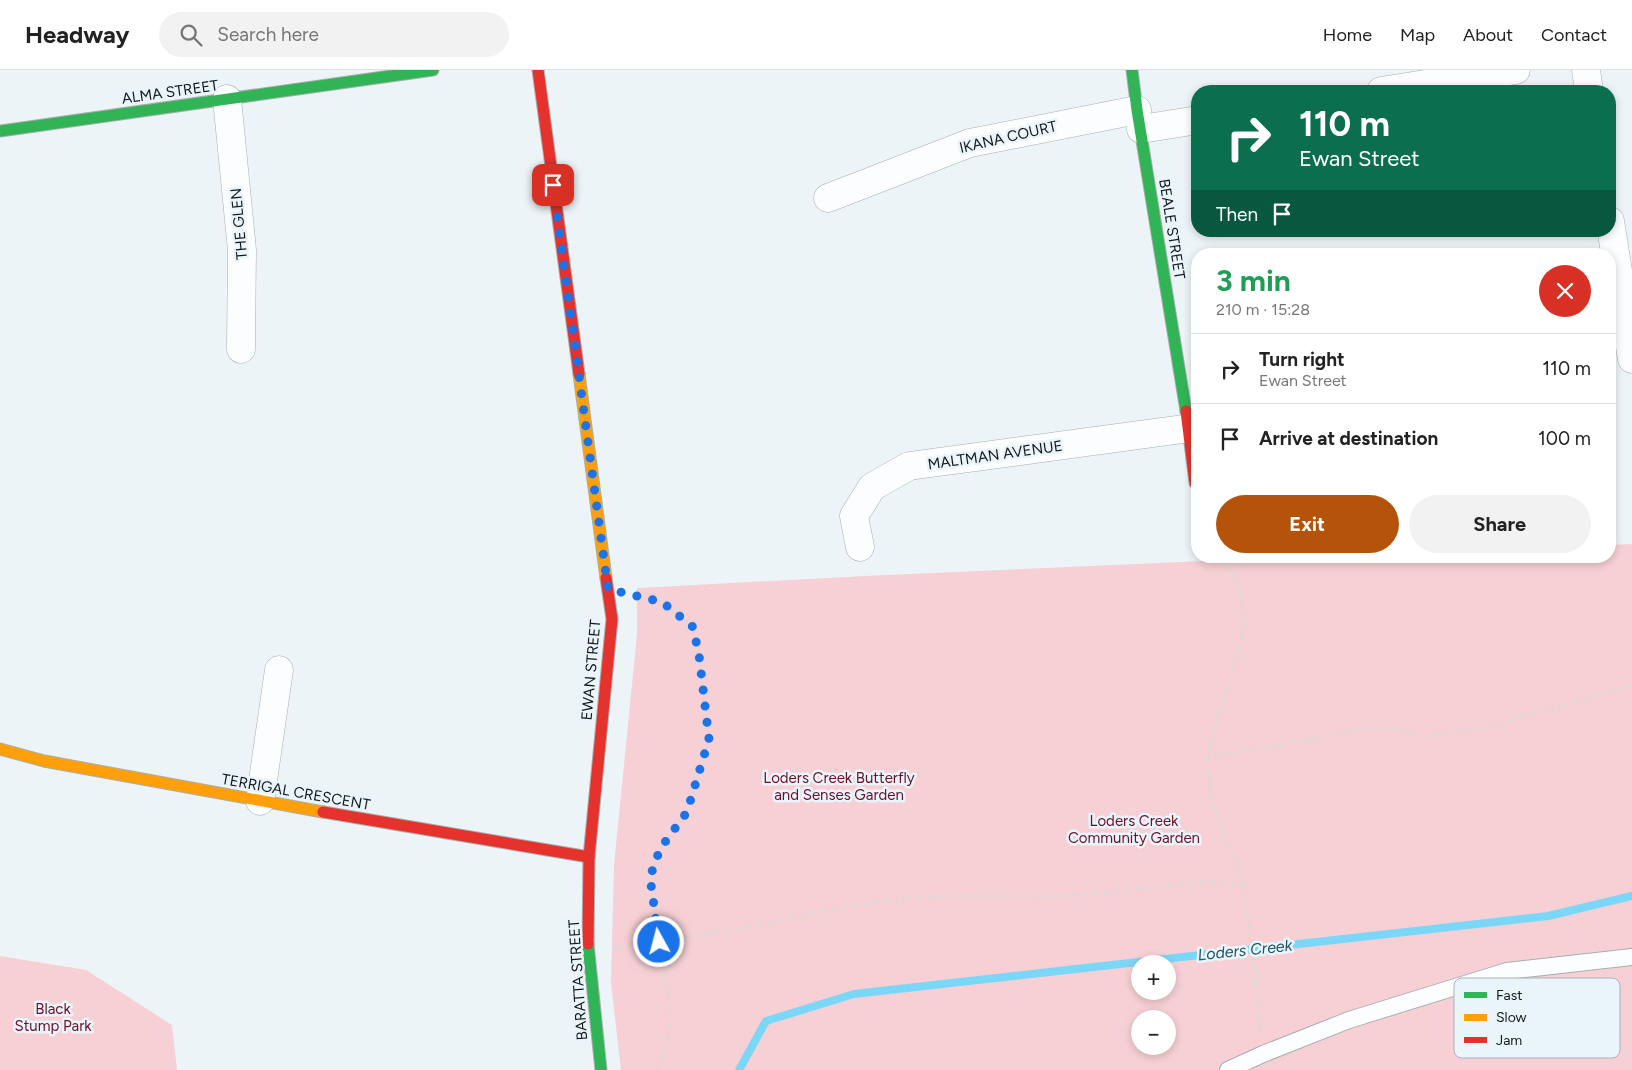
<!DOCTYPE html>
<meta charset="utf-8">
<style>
:root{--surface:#fff;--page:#f2f2f2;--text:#222;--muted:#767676;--line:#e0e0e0;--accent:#b45309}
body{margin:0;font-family:Figtree,sans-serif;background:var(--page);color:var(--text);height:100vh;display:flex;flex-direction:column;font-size:19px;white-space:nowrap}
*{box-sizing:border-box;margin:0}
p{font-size:16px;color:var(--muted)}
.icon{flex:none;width:28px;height:28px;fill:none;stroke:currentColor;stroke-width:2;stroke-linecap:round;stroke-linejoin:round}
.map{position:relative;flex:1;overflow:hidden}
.details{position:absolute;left:1191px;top:178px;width:425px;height:315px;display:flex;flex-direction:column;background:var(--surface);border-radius:20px;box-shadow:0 2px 8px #0003}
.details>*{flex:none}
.hud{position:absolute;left:1191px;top:15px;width:425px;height:152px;border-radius:20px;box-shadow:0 2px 8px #0003;background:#0b6e4f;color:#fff;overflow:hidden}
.fabs{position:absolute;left:1131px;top:885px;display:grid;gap:10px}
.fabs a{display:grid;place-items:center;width:45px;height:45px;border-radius:50%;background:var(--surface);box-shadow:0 2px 8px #0003;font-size:25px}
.pin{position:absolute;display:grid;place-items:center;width:42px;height:42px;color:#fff;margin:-21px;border-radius:10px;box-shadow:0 2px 8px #0006}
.me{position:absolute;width:55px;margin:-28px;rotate:353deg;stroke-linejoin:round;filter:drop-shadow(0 0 4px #0008)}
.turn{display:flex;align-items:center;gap:18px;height:105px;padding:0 25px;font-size:22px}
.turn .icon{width:65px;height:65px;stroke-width:2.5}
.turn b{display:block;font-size:35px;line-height:42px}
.then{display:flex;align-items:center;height:48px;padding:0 25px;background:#0003;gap:10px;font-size:19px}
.round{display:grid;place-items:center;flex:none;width:52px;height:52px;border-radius:26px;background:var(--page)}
.head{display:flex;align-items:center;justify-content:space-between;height:85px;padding:0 25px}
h1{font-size:30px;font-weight:700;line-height:38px;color:#1e9e55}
.primary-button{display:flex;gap:10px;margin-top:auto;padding:10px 25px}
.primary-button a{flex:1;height:58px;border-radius:30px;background:var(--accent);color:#fff;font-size:20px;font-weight:700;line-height:58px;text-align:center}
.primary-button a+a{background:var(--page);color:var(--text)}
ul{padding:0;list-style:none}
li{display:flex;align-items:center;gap:15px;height:70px;padding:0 25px;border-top:1px solid var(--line)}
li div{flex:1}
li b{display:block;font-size:19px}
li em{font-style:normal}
header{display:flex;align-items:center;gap:30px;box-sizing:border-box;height:70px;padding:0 25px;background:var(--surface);border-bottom:1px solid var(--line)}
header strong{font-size:24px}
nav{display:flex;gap:28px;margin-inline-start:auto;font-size:18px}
.search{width:350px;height:45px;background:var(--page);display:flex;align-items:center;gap:12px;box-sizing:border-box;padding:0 18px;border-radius:28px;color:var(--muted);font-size:19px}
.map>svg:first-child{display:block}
.green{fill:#f6d0d4;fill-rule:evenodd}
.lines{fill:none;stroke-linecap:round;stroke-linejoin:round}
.stream{stroke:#7ad7f8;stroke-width:8}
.lane-casing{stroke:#a8aeb0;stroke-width:18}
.street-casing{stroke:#a8aeb0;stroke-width:29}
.fast-casing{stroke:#a8aeb0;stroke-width:13}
.slow-casing{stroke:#a8aeb0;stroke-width:13}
.jam-casing{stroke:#a8aeb0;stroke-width:13}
.path{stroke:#d9dadc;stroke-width:3;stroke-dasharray:2.5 4;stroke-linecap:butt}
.lane{stroke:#fcfdfe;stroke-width:16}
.street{stroke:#fcfdfe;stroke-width:28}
.fast{stroke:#30b455;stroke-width:11}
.slow{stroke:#ff9f0a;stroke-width:11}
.jam{stroke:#e5322d;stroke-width:11}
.route{stroke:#1a73e8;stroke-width:9;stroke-dasharray:0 16.2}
.labels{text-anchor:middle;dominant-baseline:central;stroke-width:5;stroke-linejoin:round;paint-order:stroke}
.street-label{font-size:15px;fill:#131719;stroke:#e9f5fb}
.park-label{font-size:15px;fill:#6d0e24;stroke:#e9f5fb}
.water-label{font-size:16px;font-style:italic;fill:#205467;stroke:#e9f5fb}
.key{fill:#e9f5fb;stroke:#a9b2b7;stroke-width:1}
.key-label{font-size:14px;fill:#131719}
</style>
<header>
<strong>Headway</strong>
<div class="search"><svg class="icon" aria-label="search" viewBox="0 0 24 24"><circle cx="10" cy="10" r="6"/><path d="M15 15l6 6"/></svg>Search here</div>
<nav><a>Home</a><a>Map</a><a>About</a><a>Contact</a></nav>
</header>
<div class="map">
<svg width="1632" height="1000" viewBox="0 0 1632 1000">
<rect width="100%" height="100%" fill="#edf4f7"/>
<g class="green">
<path d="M1632 474V826L1617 830 1632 827V1000H621L611 913 614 795 637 564V518L865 506 1318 486H1610V475ZM1140 894H1168V921H1140ZM1140 949H1168V976H1140Z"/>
<path d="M0 886 86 900 172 955 177 1000H0Z"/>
</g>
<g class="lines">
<path class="stream" d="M739 1000 766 951 854 924 1548 846 1632 826"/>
<g class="lane-casing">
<path id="lane" d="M1228 1000 1263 984 1349 950 1507 901 1632 887"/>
</g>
<g class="street-casing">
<g id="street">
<path d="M1586 0 1589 21"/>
<path d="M1381 21 1516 0"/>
<path d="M227 29 242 180 241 279"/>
<path d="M1141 59 1198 50"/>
<path d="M828 128 970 73 1137 40"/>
<path d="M1610 151 1632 289"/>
<path d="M860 477 854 446 872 417 909 396 1198 357"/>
<path d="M260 731 279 600"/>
</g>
</g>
<g class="fast-casing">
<g id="fast">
<path d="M1132 0 1137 40 1186 341"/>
<path d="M0 61 433 0"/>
<path d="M588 874 601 1000"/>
</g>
</g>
<g class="slow-casing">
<g id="slow">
<path d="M579 304 606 508"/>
<path d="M0 679 44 691 323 742"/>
</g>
</g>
<g class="jam-casing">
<g id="jam">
<path d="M538 0 579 304"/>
<path d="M1186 341 1195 413"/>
<path d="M323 742 589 787"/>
<path d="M588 874 589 787 612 549 606 508"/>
</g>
</g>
<g class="path">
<path d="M1216 486 1236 507 1244 552 1239 582 1219 644 1208 687 1210 723 1222 761 1236 790 1245 821 1261 963"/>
<path d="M635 526 662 532 693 557 699 585 709 669 687 742 660 779 650 807 671 948 666 980 657 1000"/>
<path d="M1208 687 1277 676 1360 659 1389 658 1428 667 1461 660 1485 658 1632 615"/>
<path d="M614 878 724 862 825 840 909 828 967 826 1045 827 1134 820 1204 811 1243 814"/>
</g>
<use href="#lane" class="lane"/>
<use href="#street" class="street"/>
<use href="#fast" class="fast"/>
<use href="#slow" class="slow"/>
<use href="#jam" class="jam"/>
</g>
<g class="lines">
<path class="route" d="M553 115 608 519 662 532 693 557 699 585 709 669 687 742 660 779 650 807 659 872"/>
</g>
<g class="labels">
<g class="street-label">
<text transform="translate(170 22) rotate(-8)">ALMA STREET</text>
<text transform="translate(1008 67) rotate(-13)">IKANA COURT</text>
<text transform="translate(239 154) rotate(-95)">THE GLEN</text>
<text transform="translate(1172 159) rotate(81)">BEALE STREET</text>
<text transform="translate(995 385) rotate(-8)">MALTMAN AVENUE</text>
<text transform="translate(591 600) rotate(-85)">EWAN STREET</text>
<text transform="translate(296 722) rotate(10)">TERRIGAL CRESCENT</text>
<text transform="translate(578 910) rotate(-94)">BARATTA STREET</text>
</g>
<g class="park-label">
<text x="839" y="708">Loders Creek Butterfly<tspan x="839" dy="17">and Senses Garden</tspan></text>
<text x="1134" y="751">Loders Creek<tspan x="1134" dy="17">Community Garden</tspan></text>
<text x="53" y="939">Black<tspan x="53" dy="17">Stump Park</tspan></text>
</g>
<g class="water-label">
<text transform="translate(1245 880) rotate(-6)">Loders Creek</text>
</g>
</g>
<rect x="1454" y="908" width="166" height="80" rx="8" class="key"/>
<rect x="1464" y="922" width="23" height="6" fill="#30b455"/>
<rect x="1464" y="944" width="23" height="7" fill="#ff9f0a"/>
<rect x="1464" y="967" width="23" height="6" fill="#e5322d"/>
<g class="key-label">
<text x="1496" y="930">Fast</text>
<text x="1496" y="952">Slow</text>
<text x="1496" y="975">Jam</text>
</g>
</svg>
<div class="fabs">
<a>+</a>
<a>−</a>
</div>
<div class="pin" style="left:553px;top:115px;background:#d93025"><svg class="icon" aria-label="arrive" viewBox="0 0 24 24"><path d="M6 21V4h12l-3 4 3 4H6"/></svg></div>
<svg class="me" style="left:659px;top:872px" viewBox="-20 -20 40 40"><circle r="17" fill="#1a73e8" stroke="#fff" stroke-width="3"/><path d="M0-11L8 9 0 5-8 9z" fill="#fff"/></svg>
<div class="hud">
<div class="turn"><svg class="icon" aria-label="right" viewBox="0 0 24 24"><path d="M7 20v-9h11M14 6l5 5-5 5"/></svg><div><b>110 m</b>Ewan Street</div></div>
<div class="then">Then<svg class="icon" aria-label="arrive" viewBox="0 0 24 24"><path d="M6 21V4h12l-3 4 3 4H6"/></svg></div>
</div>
<section class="details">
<div class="head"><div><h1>3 min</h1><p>210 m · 15:28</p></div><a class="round" style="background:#d93025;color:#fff"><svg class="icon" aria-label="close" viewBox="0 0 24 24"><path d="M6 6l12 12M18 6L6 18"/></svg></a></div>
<ul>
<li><svg class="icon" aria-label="right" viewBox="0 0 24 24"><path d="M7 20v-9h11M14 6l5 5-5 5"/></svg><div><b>Turn right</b><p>Ewan Street</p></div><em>110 m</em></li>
<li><svg class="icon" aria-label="arrive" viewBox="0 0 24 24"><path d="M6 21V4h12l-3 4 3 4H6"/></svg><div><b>Arrive at destination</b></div><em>100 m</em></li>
</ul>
<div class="primary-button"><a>Exit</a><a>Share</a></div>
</section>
</div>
